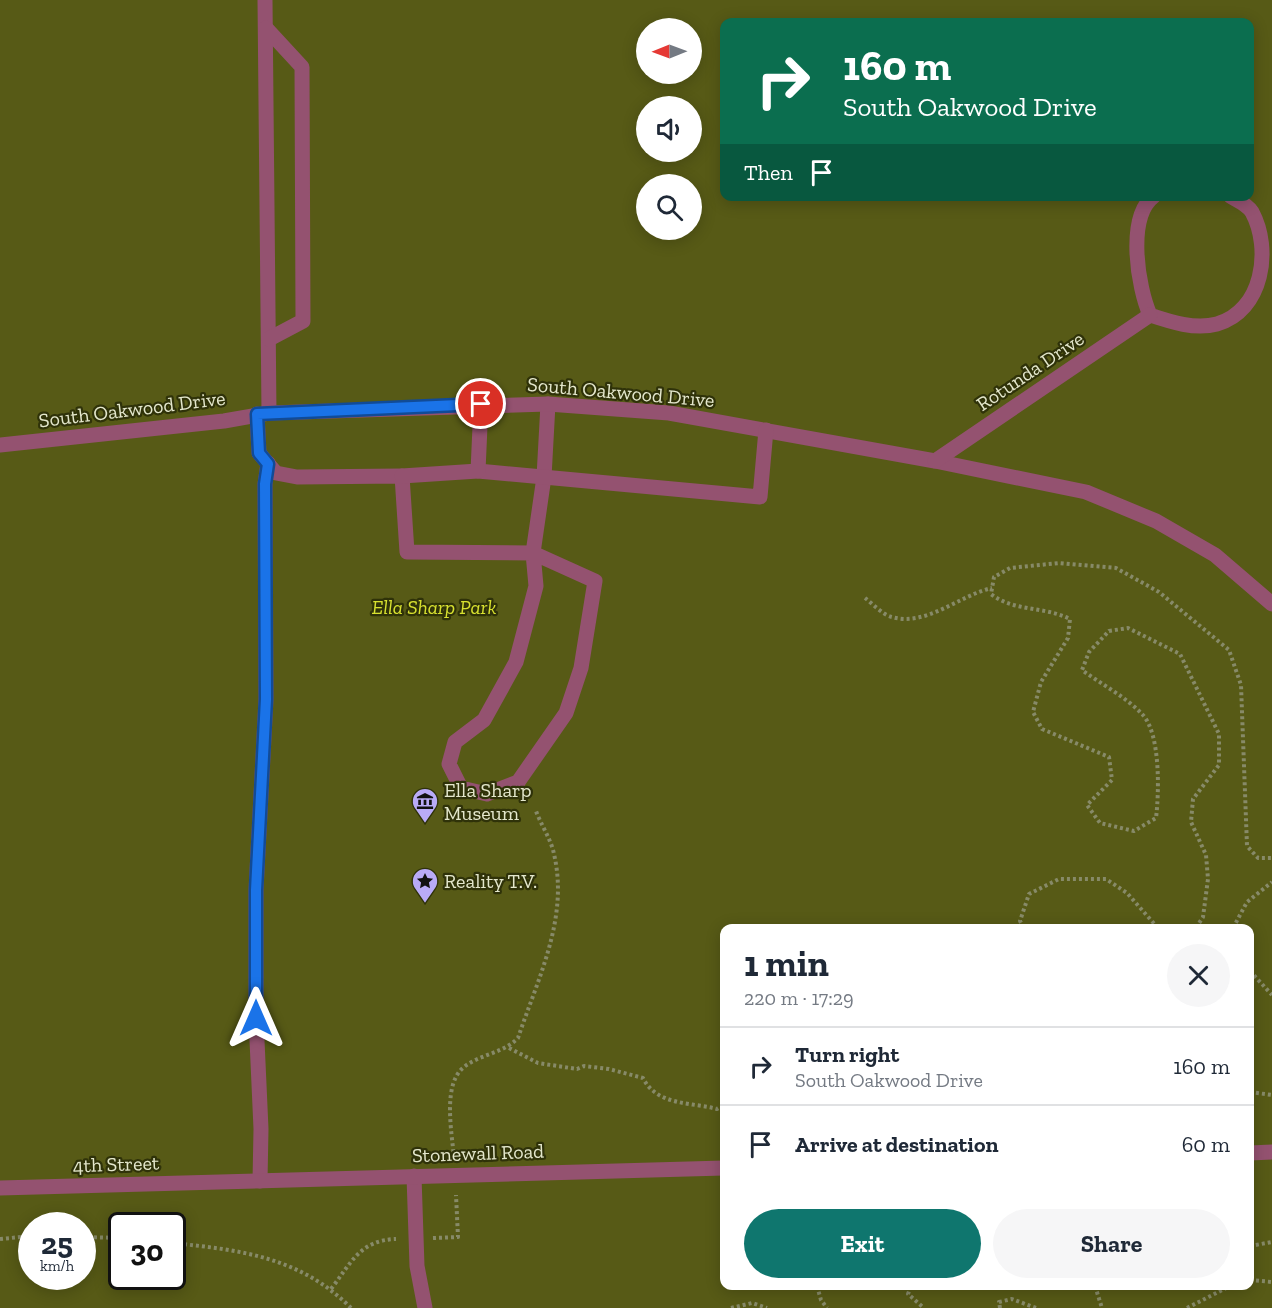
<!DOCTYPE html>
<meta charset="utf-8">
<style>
:root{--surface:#fff;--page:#f6f6f7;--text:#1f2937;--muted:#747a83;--line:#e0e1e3;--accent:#0f766e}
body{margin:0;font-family:"Zilla Slab",serif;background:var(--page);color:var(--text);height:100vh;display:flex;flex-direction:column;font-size:22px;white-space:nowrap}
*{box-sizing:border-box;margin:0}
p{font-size:20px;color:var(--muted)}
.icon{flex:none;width:33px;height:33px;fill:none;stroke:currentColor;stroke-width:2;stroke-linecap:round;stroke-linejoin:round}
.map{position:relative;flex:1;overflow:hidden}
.sheet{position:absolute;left:720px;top:924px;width:534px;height:366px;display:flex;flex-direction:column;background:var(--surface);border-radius:12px;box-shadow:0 3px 15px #0003}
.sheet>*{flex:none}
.hud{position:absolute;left:720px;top:18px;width:534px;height:183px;border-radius:12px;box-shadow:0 3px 15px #0003;background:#0b6e4f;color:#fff;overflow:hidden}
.needle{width:39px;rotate:269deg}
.fabs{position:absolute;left:636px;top:18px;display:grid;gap:12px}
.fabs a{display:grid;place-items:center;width:66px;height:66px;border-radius:50%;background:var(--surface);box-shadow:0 3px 15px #0003;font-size:30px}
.speed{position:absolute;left:18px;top:1212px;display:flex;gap:12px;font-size:30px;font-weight:700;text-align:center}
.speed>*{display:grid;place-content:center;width:78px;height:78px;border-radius:50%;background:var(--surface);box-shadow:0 3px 15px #0003;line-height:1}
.speed small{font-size:15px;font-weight:400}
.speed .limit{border:3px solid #111;border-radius:9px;background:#fff;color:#111}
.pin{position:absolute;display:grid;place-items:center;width:51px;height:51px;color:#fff;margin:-26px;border:3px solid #fff;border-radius:50%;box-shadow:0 2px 6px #0007}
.me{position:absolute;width:66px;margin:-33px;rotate:0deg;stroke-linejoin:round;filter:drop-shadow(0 0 4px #0008)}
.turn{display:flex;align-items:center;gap:21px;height:126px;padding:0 24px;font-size:27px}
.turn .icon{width:78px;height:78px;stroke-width:2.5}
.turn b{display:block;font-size:42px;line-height:51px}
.then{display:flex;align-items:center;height:57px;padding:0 24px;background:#0003;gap:12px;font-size:22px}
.round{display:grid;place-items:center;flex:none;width:63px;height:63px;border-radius:32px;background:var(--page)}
.head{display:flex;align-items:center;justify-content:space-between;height:102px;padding:0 24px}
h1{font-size:36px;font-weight:800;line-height:45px}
.action{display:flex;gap:12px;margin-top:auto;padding:12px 24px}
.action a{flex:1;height:69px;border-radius:36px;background:var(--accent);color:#fff;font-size:24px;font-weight:800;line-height:69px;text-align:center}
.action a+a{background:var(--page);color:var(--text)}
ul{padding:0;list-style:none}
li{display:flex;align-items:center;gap:18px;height:78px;padding:0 24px;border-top:2px solid var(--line)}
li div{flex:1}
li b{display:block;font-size:22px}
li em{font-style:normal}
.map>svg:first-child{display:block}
.green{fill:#575a16;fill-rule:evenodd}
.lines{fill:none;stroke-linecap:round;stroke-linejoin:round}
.path{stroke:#878a68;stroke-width:4;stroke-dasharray:3 3;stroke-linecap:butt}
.minor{stroke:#945270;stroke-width:15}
.route-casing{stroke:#114b97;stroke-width:15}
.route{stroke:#1a73e8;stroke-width:10}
.labels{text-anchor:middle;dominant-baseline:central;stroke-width:4.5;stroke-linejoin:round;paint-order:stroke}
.street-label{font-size:20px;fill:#e4e7cc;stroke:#2f3209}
.park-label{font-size:20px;font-style:italic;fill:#d8e130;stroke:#2f3209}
.poi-label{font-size:20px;fill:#e4e7cc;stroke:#2f3209;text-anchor:start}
</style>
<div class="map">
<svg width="1272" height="1308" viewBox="0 0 1272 1308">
<rect width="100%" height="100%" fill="#2f3209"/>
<path class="green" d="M0 0H1272V1308H0ZM724 22H1250V196H724ZM646 28H692V74H646ZM646 106H692V152H646ZM646 184H692V230H646ZM724 928H1250V1286H724ZM32 1226H82V1276H32ZM122 1226H172V1276H122Z"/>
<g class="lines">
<g class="path">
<path d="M865 598C873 604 883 615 892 617 926 627 960 595 992 588"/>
<path d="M1024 928 1020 921 1029 894 1059 879H1106L1127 893 1158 928"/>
<path d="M1196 928 1203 917 1208 879 1206 855 1191 822 1193 799 1219 765V734L1180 654 1128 628 1109 631 1089 652 1082 670C1101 684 1126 697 1142 714 1161 733 1159 794 1156 818L1134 831 1100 823 1087 805 1112 780 1109 757 1042 729 1033 712 1041 682 1068 638 1070 619C1044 606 1014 612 991 594L994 577 1010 568 1059 563 1116 568 1159 592 1229 650 1241 685 1247 846 1258 858H1272"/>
<path d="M1233 928 1247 902 1272 882"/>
<path d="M1250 971 1272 995"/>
<path d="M509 1048 538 1063 577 1069 584 1066 609 1069 643 1078C657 1106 691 1102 717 1109L724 1105"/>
<path d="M1250 1092 1272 1095"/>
<path d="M454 1158C452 1133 442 1084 464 1067 480 1054 502 1054 518 1038 538 978 569 918 554 854 551 839 541 825 536 811"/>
<path d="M82 1237 122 1238"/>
<path d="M433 1238 458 1237 456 1195"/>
<path d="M0 1239 32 1236"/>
<path d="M172 1243C241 1250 300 1257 351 1308"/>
<path d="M1250 1246 1272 1242"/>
<path d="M1250 1280 1272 1282"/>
<path d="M817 1286 821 1300 827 1308"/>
<path d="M911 1286 908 1294 924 1308"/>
<path d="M1095 1286 1102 1308"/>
<path d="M331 1289C351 1263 360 1240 396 1239"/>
<path d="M731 1308 752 1303 767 1308"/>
<path d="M1000 1308 999 1302 1012 1299 1036 1308"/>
<path d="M1187 1308 1230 1286"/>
</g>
<g class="minor">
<path d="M265 0 269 413"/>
<path d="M266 28 302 67 303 321 269 339"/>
<path d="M1154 196C1126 217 1138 288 1150 315 1171 322 1195 330 1217 324 1263 311 1272 249 1252 212 1247 204 1238 201 1230 196"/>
<path d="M257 414 259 453 276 473 297 477 402 476 407 552 533 553 595 581 581 668 566 713 518 782 487 794 461 788 449 764 455 742 484 720 516 662 536 586 533 553 544 477 548 404"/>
<path d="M0 445 224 421 269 413 548 404 669 413 935 461 1086 492 1156 521 1215 555 1272 604"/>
<path d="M935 461 1150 315"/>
<path d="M478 471 760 497 766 430"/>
<path d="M402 476 478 471 481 404"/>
<path d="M1250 1153 1272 1152"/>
<path d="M414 1176 417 1266 425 1308"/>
<path d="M260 1181 261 1129 256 1018V890L266 699 265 484 268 463"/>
<path d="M0 1188 724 1168"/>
</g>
</g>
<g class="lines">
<g class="route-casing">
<path id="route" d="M256 1018V890L266 699 265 484 268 464 259 453 257 414 481 404"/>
</g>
<use href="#route" class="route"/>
</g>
<defs>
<g id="museum-pin" transform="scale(1.35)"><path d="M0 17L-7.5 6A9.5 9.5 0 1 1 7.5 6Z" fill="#b9abf7" stroke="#2f3209"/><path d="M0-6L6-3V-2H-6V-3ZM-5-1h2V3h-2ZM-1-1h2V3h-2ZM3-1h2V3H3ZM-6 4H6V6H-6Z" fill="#111"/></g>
<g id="sight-pin" transform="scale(1.35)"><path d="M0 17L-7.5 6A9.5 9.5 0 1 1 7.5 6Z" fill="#b9abf7" stroke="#2f3209"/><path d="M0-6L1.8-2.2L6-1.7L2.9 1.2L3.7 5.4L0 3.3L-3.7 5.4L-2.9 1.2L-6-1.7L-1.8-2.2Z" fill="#111"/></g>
</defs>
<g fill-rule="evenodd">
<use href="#museum-pin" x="425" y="801"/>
<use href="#sight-pin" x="425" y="881"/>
</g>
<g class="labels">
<g class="street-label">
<text transform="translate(1030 371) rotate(-34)">Rotunda Drive</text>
<text transform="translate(621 392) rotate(5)">South Oakwood Drive</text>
<text transform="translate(132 409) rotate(-7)">South Oakwood Drive</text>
<text transform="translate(478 1153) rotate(-2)">Stonewall Road</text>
<text transform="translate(116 1164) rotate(-2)">4th Street</text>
</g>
<g class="park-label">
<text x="434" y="607">Ella Sharp Park</text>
</g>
<g class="poi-label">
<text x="444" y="790">Ella Sharp<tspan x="444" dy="23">Museum</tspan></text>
<text x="444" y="881">Reality T.V.</text>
</g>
</g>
</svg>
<div class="fabs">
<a><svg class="needle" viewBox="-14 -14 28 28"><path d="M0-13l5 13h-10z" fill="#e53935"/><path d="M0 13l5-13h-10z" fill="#747a83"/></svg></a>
<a><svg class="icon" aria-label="sound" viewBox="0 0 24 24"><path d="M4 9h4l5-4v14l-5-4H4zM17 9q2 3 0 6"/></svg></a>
<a><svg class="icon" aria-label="search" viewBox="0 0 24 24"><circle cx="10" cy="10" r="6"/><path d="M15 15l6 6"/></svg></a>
</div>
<div class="speed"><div>25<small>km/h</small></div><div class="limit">30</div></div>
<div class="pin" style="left:481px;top:404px;background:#d93025"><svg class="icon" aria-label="arrive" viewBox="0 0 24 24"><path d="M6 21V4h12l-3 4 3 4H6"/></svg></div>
<svg class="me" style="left:256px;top:1018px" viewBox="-20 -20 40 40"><path d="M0-17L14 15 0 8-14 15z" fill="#1a73e8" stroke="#fff" stroke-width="4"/></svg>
<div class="hud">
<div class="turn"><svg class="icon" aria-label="right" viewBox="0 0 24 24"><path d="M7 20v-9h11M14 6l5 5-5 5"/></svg><div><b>160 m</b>South Oakwood Drive</div></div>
<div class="then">Then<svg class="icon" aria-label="arrive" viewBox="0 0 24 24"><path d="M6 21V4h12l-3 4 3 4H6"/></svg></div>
</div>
<section class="sheet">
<div class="head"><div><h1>1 min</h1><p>220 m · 17:29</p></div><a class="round"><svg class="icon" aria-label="close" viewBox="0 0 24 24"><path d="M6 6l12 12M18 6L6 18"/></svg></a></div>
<ul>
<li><svg class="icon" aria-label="right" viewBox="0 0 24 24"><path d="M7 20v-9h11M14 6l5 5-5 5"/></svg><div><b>Turn right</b><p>South Oakwood Drive</p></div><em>160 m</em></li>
<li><svg class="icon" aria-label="arrive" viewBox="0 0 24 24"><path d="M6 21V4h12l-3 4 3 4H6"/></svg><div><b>Arrive at destination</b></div><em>60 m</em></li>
</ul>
<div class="action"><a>Exit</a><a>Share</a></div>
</section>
</div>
